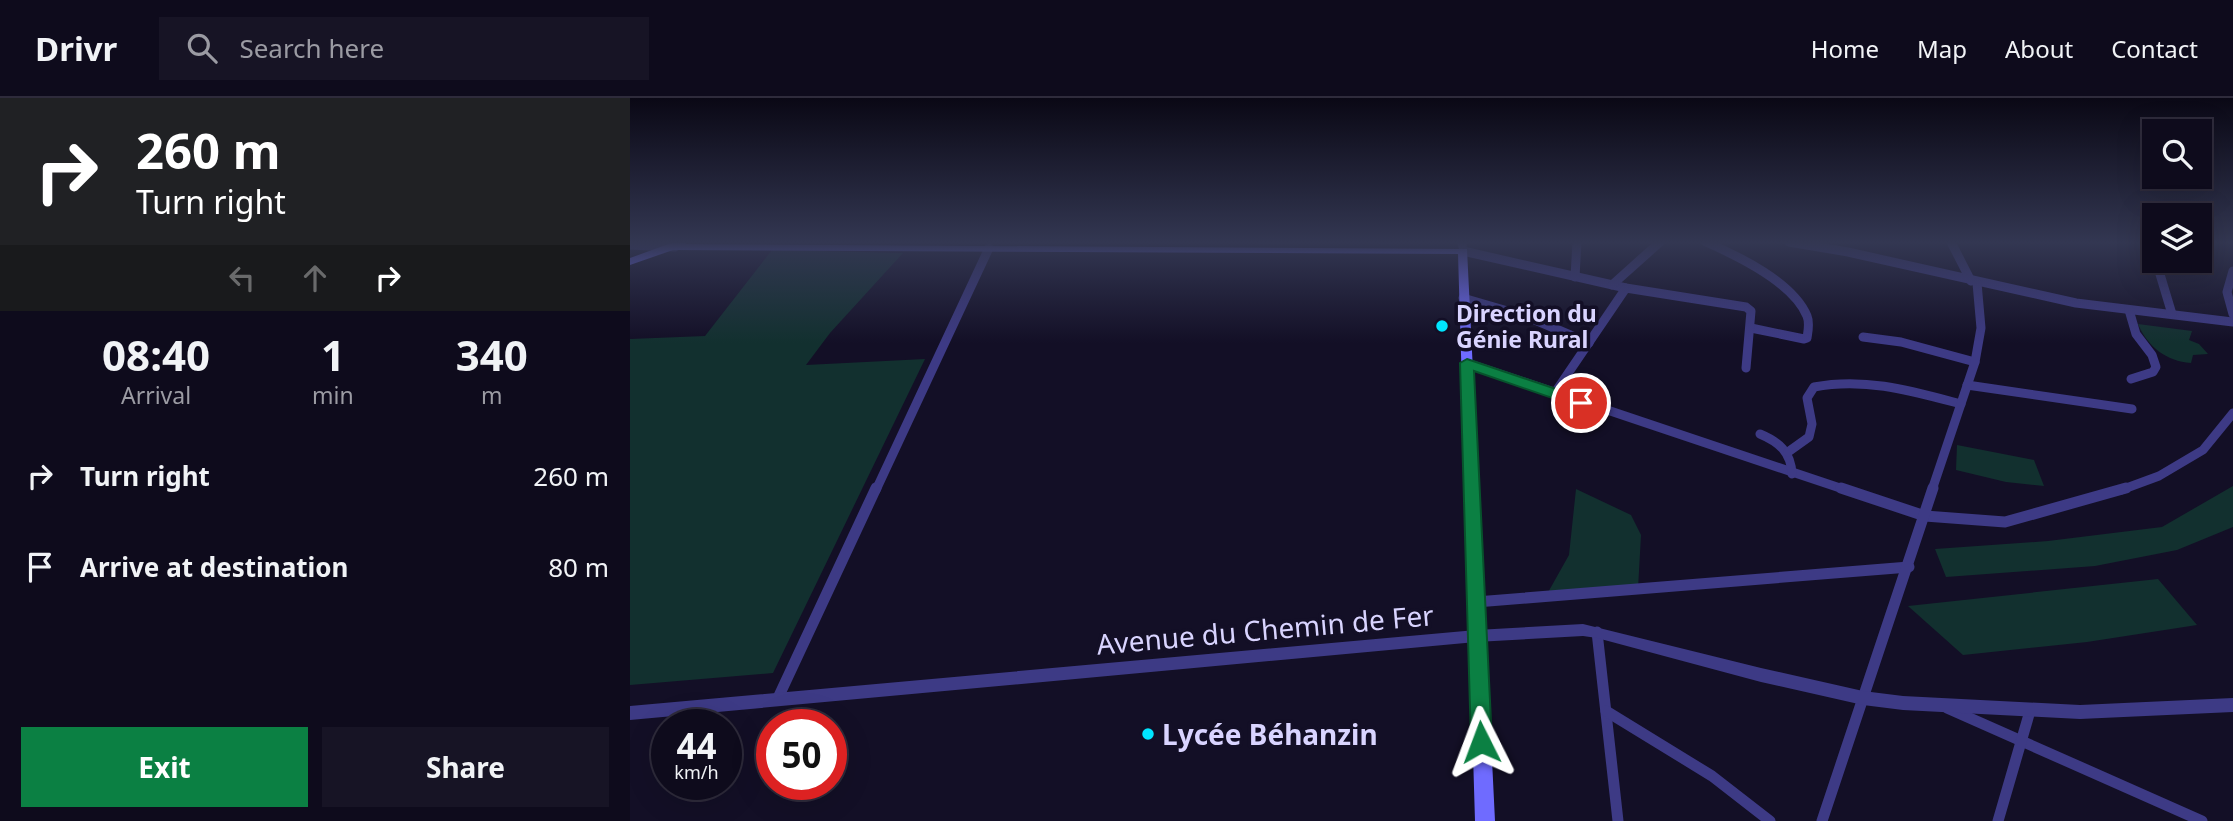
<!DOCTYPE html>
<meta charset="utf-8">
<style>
:root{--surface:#0e0b1c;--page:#171425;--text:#f1f3f6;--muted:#9b9ba3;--line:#2e2b3b;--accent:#0b8043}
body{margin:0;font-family:"Noto Sans",sans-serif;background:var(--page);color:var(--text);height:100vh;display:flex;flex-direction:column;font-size:26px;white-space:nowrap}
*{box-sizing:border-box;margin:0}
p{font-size:23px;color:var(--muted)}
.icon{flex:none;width:38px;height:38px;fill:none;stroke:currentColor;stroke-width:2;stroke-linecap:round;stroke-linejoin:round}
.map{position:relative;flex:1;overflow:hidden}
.sheet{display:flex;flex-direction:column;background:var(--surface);width:630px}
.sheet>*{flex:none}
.banner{background:#202124;color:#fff;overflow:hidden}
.controls{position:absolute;left:1512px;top:21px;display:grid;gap:14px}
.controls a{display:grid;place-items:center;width:70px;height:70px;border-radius:0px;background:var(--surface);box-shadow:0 7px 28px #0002,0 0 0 2px var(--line);font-size:35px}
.speed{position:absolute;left:21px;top:611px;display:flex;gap:14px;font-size:35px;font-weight:700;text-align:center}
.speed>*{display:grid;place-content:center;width:91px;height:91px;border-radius:50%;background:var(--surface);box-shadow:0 7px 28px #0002,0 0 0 2px var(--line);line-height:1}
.speed small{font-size:18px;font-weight:400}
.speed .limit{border:10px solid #d22;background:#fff;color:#111}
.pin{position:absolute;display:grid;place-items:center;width:60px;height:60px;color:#fff;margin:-30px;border:4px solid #fff;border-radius:50%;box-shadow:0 2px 7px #0007}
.me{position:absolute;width:77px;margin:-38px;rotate:357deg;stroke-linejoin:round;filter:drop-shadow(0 0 5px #0008)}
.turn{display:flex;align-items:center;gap:24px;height:147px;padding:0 21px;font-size:32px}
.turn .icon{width:91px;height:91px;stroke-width:2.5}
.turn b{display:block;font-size:49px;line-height:60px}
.lanes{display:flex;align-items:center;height:66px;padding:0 21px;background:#0003;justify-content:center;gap:35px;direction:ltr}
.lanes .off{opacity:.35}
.eta{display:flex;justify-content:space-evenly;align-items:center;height:119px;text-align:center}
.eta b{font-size:42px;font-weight:700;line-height:49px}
.action{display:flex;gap:14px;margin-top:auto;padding:14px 21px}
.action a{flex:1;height:80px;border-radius:0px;background:var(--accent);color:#fff;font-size:28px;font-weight:700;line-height:80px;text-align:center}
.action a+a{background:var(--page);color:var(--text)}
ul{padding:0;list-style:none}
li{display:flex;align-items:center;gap:21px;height:91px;padding:0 21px}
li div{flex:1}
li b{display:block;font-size:26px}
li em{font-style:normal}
header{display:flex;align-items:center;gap:42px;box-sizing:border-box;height:98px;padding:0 35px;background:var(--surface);border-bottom:2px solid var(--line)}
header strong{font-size:33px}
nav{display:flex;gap:38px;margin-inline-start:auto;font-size:24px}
.search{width:490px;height:63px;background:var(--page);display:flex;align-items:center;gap:18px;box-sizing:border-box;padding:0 24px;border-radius:0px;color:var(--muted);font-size:26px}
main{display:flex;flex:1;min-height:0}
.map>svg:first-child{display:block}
.green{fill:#12302f}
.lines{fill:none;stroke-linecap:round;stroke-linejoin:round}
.minor-far1{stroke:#3d3a85;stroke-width:9}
.minor{stroke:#3d3a85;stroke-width:11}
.tertiary{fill:#3d3a85;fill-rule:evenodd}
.secondary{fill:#6f6bff;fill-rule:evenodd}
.wall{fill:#312854}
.route{fill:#0b8043;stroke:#07532c;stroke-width:2}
.poi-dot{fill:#00e5ff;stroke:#130f26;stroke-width:2.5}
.labels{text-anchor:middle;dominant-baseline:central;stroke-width:7;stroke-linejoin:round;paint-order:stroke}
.poi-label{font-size:23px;font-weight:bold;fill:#d9d4ff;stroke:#130f26;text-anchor:start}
.near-street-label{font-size:28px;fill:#d9d4ff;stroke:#130f26}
.near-poi-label{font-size:28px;font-weight:bold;fill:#d9d4ff;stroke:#130f26;text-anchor:start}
</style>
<header>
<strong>Drivr</strong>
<div class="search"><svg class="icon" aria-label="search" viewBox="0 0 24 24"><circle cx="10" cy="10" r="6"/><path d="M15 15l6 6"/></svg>Search here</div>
<nav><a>Home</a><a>Map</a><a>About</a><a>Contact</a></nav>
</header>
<main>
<section class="sheet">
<div class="banner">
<div class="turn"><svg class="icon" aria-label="right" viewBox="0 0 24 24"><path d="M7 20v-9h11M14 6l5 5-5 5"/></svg><div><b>260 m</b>Turn right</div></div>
<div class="lanes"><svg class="icon off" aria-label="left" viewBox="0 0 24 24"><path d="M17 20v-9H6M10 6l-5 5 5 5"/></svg><svg class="icon off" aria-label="ahead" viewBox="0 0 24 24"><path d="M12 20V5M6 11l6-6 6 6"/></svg><svg class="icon" aria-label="right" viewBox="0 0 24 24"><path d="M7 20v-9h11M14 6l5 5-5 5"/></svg></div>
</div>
<div class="eta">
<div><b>08:40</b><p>Arrival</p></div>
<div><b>1</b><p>min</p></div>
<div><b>340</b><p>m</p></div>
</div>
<ul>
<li><svg class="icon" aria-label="right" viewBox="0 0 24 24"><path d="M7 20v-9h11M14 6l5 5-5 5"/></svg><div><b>Turn right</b></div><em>260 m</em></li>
<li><svg class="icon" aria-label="arrive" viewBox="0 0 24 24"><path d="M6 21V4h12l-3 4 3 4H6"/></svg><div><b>Arrive at destination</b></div><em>80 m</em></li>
</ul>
<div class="action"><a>Exit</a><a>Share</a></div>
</section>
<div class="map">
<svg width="1603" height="723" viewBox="0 0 1603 723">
<rect width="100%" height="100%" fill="#130f26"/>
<g class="green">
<path d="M142 152 273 155 200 235 176 267 295 261 143 575 0 587V241L75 238Z"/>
<path d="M1508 226 1562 233 1559 242 1569 246 1578 256 1563 257 1561 265C1536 263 1518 249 1508 226Z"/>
<path d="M1327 347 1404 362 1414 388 1376 384 1326 372Z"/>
<path d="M1603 388V429L1547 452 1465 468 1316 479 1305 451 1418 443 1532 429Z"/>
<path d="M946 391 1001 417 1011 437 1008 491 916 498 939 457Z"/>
<path d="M1528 481 1567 527 1457 544 1333 557 1278 508Z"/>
</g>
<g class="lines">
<g class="minor-far1">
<path d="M1076 144C1108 158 1163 184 1177 218 1180 225 1178 233 1177 240L1174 241 1121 230"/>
<path d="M1159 144 1218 154 1446 205 1603 224"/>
<path d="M1321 144 1341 183"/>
<path d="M1515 144 1524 159"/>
<path d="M0 147 45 149"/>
<path d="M833 153 996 190 1116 209 1121 213 1116 270"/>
<path d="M1526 163 1542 216"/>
<path d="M1603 173 1597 194 1603 216"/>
<path d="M945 179 947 144"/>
<path d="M982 187 1030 144"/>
<path d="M833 200 898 219 959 245"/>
<path d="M1499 212 1506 236 1522 257 1526 269 1523 274 1501 281"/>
<path d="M1233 239 1271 244 1345 264"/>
<path d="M837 265 1216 392"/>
<path d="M1337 287 1502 311"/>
<path d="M924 296 996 190"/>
<path d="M1130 336C1149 344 1161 354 1162 376"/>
<path d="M1158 354 1179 339 1182 326 1177 300 1184 289C1235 279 1282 293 1331 306"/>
<path d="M246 392 359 150"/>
<path d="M1302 392 1345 264 1351 230 1347 185"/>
<path d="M1491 392 1529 378 1573 352 1603 315"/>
</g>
<g class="minor">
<path d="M1211 390 1295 418 1375 424 1496 390"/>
<path d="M846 504 1279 469"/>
<path d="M967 534 988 723"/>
<path d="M147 602 246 390"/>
<path d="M1317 610 1572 723"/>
<path d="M976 613 1082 678 1140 723"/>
<path d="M1192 723 1303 390"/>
<path d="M1368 723 1400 613"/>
</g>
<g class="tertiary">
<path d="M827 144H837L836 155H830Z"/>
<path d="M953 526 1131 570 1233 593 1273 598 1450 607 1603 600V614L1450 621 1273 612 1233 607 1131 584 967 540 953 538 846 544 0 622V608L846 532Z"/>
</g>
<path class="secondary" d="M44 144H56V146L837 151 865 723H845L828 156 43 152 0 167V160Z"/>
</g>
<g class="wall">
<path d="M629 144H661L660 146H629Z"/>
<path d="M731 144H763V146Z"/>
</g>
<linearGradient id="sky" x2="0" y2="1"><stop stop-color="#0a0815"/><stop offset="0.59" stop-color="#333752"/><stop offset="1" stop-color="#333752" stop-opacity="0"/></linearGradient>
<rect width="1603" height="245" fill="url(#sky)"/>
<path class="route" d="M837 261 956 301 958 305 951 310 844 273 862 644 859 651 851 654 844 651 841 644 830 265Z"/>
<g class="poi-dot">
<circle cx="812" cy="228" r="7"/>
<circle cx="518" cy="636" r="7"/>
</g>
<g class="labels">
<g class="poi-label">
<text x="826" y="215">Direction du<tspan x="826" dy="26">Génie Rural</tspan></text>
</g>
<g class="near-street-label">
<text transform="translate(635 531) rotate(-5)">Avenue du Chemin de Fer</text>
</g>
<g class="near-poi-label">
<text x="532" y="636">Lycée Béhanzin</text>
</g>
</g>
</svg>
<div class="controls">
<a><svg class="icon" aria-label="search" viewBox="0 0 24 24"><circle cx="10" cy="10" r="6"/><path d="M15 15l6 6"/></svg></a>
<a><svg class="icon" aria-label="layers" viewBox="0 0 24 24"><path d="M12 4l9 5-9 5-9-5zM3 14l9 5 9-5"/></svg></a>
</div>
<div class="speed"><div>44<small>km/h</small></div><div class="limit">50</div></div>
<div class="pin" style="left:951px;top:305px;background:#d93025"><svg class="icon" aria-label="arrive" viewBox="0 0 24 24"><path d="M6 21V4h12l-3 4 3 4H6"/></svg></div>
<svg class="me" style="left:851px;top:644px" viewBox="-20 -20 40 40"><path d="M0-17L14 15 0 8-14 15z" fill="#0b8043" stroke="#fff" stroke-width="4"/></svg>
</div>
</main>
